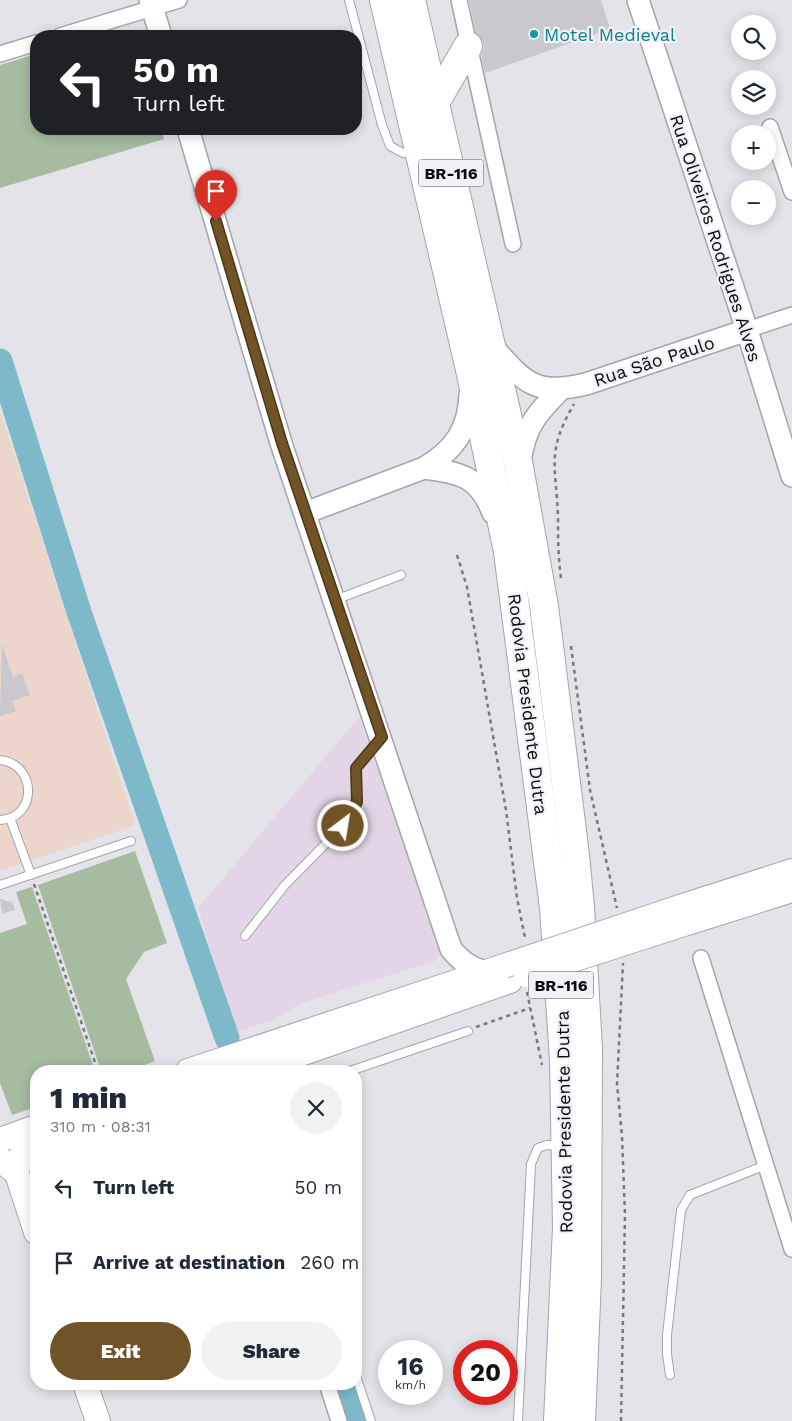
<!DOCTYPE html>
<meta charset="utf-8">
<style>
:root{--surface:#fff;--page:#f2f2f3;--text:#1f2937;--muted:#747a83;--accent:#705427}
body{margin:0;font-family:"Work Sans",sans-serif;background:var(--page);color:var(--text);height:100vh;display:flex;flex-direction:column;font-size:19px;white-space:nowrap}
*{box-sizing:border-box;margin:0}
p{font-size:16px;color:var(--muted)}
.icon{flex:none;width:28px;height:28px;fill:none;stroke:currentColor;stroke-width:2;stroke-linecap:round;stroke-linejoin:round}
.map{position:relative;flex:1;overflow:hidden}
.side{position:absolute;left:30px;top:1065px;width:332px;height:325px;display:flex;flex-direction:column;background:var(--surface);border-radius:20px;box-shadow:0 2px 12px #0003}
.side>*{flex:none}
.top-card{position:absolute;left:30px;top:30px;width:332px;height:105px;border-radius:20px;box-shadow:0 2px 12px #0003;background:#202124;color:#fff;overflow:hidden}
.tools{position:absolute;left:731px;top:15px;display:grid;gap:10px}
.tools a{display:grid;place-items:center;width:45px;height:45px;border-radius:50%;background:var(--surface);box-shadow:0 2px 12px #0003;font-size:25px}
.speed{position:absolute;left:378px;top:1340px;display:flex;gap:10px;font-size:25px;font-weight:700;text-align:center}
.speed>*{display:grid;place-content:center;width:65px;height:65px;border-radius:50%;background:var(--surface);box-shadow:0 2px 12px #0003;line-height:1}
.speed small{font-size:12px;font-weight:400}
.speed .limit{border:8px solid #d22;background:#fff;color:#111}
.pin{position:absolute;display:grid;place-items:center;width:42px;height:42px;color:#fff;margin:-51px -21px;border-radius:50% 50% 50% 0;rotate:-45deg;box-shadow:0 0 5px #0007}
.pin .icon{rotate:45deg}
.me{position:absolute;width:55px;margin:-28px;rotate:31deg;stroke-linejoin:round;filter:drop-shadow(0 0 4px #0008)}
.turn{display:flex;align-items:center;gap:18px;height:105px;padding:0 20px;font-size:22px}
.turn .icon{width:65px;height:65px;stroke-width:2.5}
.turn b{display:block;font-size:35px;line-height:42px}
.round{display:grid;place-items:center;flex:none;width:52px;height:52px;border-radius:26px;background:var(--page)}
.head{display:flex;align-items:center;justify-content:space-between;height:85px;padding:0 20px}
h1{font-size:30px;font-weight:800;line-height:38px}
.cta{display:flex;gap:10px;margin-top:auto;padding:10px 20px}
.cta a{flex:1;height:58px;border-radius:30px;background:var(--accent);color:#fff;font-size:20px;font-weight:800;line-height:58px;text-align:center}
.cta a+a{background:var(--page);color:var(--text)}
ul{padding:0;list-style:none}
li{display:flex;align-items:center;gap:15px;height:75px;padding:0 20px}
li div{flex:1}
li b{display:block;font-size:19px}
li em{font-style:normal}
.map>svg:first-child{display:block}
.industrial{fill:#e3d5e7}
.education{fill:#ecd5ca}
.green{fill:#a5bca1}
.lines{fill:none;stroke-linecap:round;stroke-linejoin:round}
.river{stroke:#7db9c8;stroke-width:25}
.building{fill:#c9c8ce}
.lane-casing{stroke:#a4a4a9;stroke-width:10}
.street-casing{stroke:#a4a4a9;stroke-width:18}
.secondary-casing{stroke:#a4a4a9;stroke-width:24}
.primary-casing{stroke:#a4a4a9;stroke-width:26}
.highway-casing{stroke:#a4a4a9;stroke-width:30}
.path{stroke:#78787c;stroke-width:2.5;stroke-dasharray:4 4;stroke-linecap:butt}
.lane{stroke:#fff;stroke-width:8}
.street{stroke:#fff;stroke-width:15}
.secondary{stroke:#fff;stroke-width:21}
.primary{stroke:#fff;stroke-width:24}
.highway{stroke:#fff;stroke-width:28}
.primary-bridge-casing{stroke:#a4a4a9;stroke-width:26;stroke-linecap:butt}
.primary-bridge{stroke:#fff;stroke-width:24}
.route-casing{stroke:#493719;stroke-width:12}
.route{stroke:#705427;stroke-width:9}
.culture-dot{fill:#0f9aa8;stroke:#f1f1f7;stroke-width:2}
.labels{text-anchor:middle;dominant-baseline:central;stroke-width:4.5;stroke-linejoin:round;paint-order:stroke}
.shield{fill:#f1f1f7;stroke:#505053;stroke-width:1}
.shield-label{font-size:16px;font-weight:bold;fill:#0b0b0d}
.culture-label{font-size:18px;fill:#0d838f;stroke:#f1f1f7;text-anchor:start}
.street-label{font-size:18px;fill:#0b0b0d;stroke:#f1f1f7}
</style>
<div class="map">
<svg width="792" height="1421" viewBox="0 0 792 1421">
<rect width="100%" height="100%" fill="#e4e3e9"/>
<path class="industrial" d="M359 717 442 952 435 961 299 1004 273 1020 236 1032 198 908Z"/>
<path class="education" d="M0 411 135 825 0 871Z"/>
<g class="green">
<path d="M36 54V129H161L164 139 0 188V65Z"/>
<path d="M135 851 167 943 144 952 126 979 155 1061 129 1071 117 1066 101 1071 38 885Z"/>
<path d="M32 887 95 1071H36V1107L12 1115 0 1083V933L27 924 16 892Z"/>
</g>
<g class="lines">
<g class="river">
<path d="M0 361 79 612 227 1038"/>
<path d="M341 1384 353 1421"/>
</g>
</g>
<g class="building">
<path d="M469 0H601L610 29 485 73 481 55 484 46 481 38 476 33Z"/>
<path d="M2 644 13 677 22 673 30 695 12 701 16 711 0 716Z"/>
<path d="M0 899 12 902 15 910 2 914Z"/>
</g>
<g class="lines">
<g class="lane-casing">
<g id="lane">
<path d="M349 0 382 125 390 146 403 153 414 154"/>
<path d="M335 600 401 575"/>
<path d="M0 760C37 764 38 818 0 820"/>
<path d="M10 818 31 875"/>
<path d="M0 885 131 841"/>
<path d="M245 936 285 885 343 826 357 802 356 768 378 740"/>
<path d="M350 1071 468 1031"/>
<path d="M670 1375 667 1354V1335L681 1210 690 1195 766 1165"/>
<path d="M356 1376 371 1421"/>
<path d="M518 1421 531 1164 538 1148 547 1145 561 1146"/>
</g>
</g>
<g class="street-casing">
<g id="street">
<path d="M459 0 513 244"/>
<path d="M60 36 179 0"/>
<path d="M0 54 36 43"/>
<path d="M770 127 792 192"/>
<path d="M747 330 792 315"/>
<path d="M701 958 792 1249"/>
<path d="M327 1384 339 1421"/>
</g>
</g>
<g class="secondary-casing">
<g id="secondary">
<path d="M150 0 161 36"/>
<path d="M638 0 747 330 792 476"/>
<path d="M188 129 281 443 451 949C461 961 470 968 486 972"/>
<path d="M491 345C525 383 534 396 586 384L747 330"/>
<path d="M520 462C525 427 536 414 560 390"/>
<path d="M424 468C461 473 479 476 493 513"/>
<path d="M305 513 424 468C454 451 469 429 470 394"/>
</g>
</g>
<g class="primary-casing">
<g id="primary">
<path d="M683 906 792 871"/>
<path d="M687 923 792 890"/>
<path d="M188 1071 504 966"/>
<path d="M252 1071 510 981"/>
<path d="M0 1140 36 1127"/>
<path d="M0 1159 17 1174 36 1232"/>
<path d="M17 1174 20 1157 36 1148"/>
<path d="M85 1384 98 1421"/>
</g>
</g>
<g class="highway-casing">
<g id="highway">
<path d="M384 0 471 374 508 552 554 908 564 1061 567 1228 558 1421"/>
<path d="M411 0 519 467 544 606 575 855 580 907 588 1049 587 1279 581 1421"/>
<path d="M435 103 468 46"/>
</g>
</g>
<g class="path">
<path d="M457 555 467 587 506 810 517 898 525 938"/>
<path d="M561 578C558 556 558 538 558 516 556 465 546 452 574 404"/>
<path d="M571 646 590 790 617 908"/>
<path d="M34 884 98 1071"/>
<path d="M527 992 542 1065"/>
<path d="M476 1027 530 1008"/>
<path d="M111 1071 118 1069V1071"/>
<path d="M621 1421 625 1215 622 1136 617 1084 623 963"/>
</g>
<use href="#lane" class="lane"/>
<use href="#street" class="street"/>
<use href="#secondary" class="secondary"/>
<use href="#primary" class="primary"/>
<use href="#highway" class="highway"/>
<g class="primary-bridge-casing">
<g id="primary-bridge">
<path d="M504 966 683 906"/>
<path d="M526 975 687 923"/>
</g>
</g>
<use href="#primary-bridge" class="primary-bridge"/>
</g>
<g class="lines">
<g class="route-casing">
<path id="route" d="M216 221 282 443 382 737 356 768 357 802 343 826"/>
</g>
<use href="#route" class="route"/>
</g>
<circle class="culture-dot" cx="534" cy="34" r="5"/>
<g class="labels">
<g class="shield">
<rect x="418.5" y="159.5" width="65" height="27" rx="4"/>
<rect x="528.5" y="971.5" width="65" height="27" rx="4"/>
</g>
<g class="shield-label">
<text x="451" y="173">BR-116</text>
<text x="561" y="985">BR-116</text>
</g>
<g class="culture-label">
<text x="544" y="34">Motel Medieval</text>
</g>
<g class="street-label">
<text transform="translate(716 238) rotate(72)">Rua Oliveiros Rodrigues Alves</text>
<text transform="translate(654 361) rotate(-18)">Rua São Paulo</text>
<text transform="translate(528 704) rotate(83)">Rodovia Presidente Dutra</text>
<text transform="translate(564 1122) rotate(-91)">Rodovia Presidente Dutra</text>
</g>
</g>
</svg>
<div class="tools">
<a><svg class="icon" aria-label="search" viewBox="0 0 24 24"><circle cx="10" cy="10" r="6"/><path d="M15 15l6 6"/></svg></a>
<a><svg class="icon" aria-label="layers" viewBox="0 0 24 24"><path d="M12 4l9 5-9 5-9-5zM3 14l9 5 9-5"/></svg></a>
<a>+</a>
<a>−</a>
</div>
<div class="speed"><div>16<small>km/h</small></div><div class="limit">20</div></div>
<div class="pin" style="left:216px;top:221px;background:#d93025"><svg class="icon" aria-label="arrive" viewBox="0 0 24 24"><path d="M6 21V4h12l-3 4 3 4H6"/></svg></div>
<svg class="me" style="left:343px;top:826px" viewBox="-20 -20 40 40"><circle r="17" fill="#705427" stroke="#fff" stroke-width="3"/><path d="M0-11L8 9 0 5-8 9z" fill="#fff"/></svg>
<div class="top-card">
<div class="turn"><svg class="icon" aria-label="left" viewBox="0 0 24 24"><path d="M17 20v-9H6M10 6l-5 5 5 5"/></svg><div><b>50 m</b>Turn left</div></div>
</div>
<section class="side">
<div class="head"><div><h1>1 min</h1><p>310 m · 08:31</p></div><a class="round"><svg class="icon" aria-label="close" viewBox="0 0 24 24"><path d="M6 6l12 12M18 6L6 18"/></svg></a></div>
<ul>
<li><svg class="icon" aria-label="left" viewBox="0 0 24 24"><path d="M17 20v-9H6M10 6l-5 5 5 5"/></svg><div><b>Turn left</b></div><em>50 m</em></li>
<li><svg class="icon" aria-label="arrive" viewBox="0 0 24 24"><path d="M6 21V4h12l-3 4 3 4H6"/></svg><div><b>Arrive at destination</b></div><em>260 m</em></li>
</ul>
<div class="cta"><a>Exit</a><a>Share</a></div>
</section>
</div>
